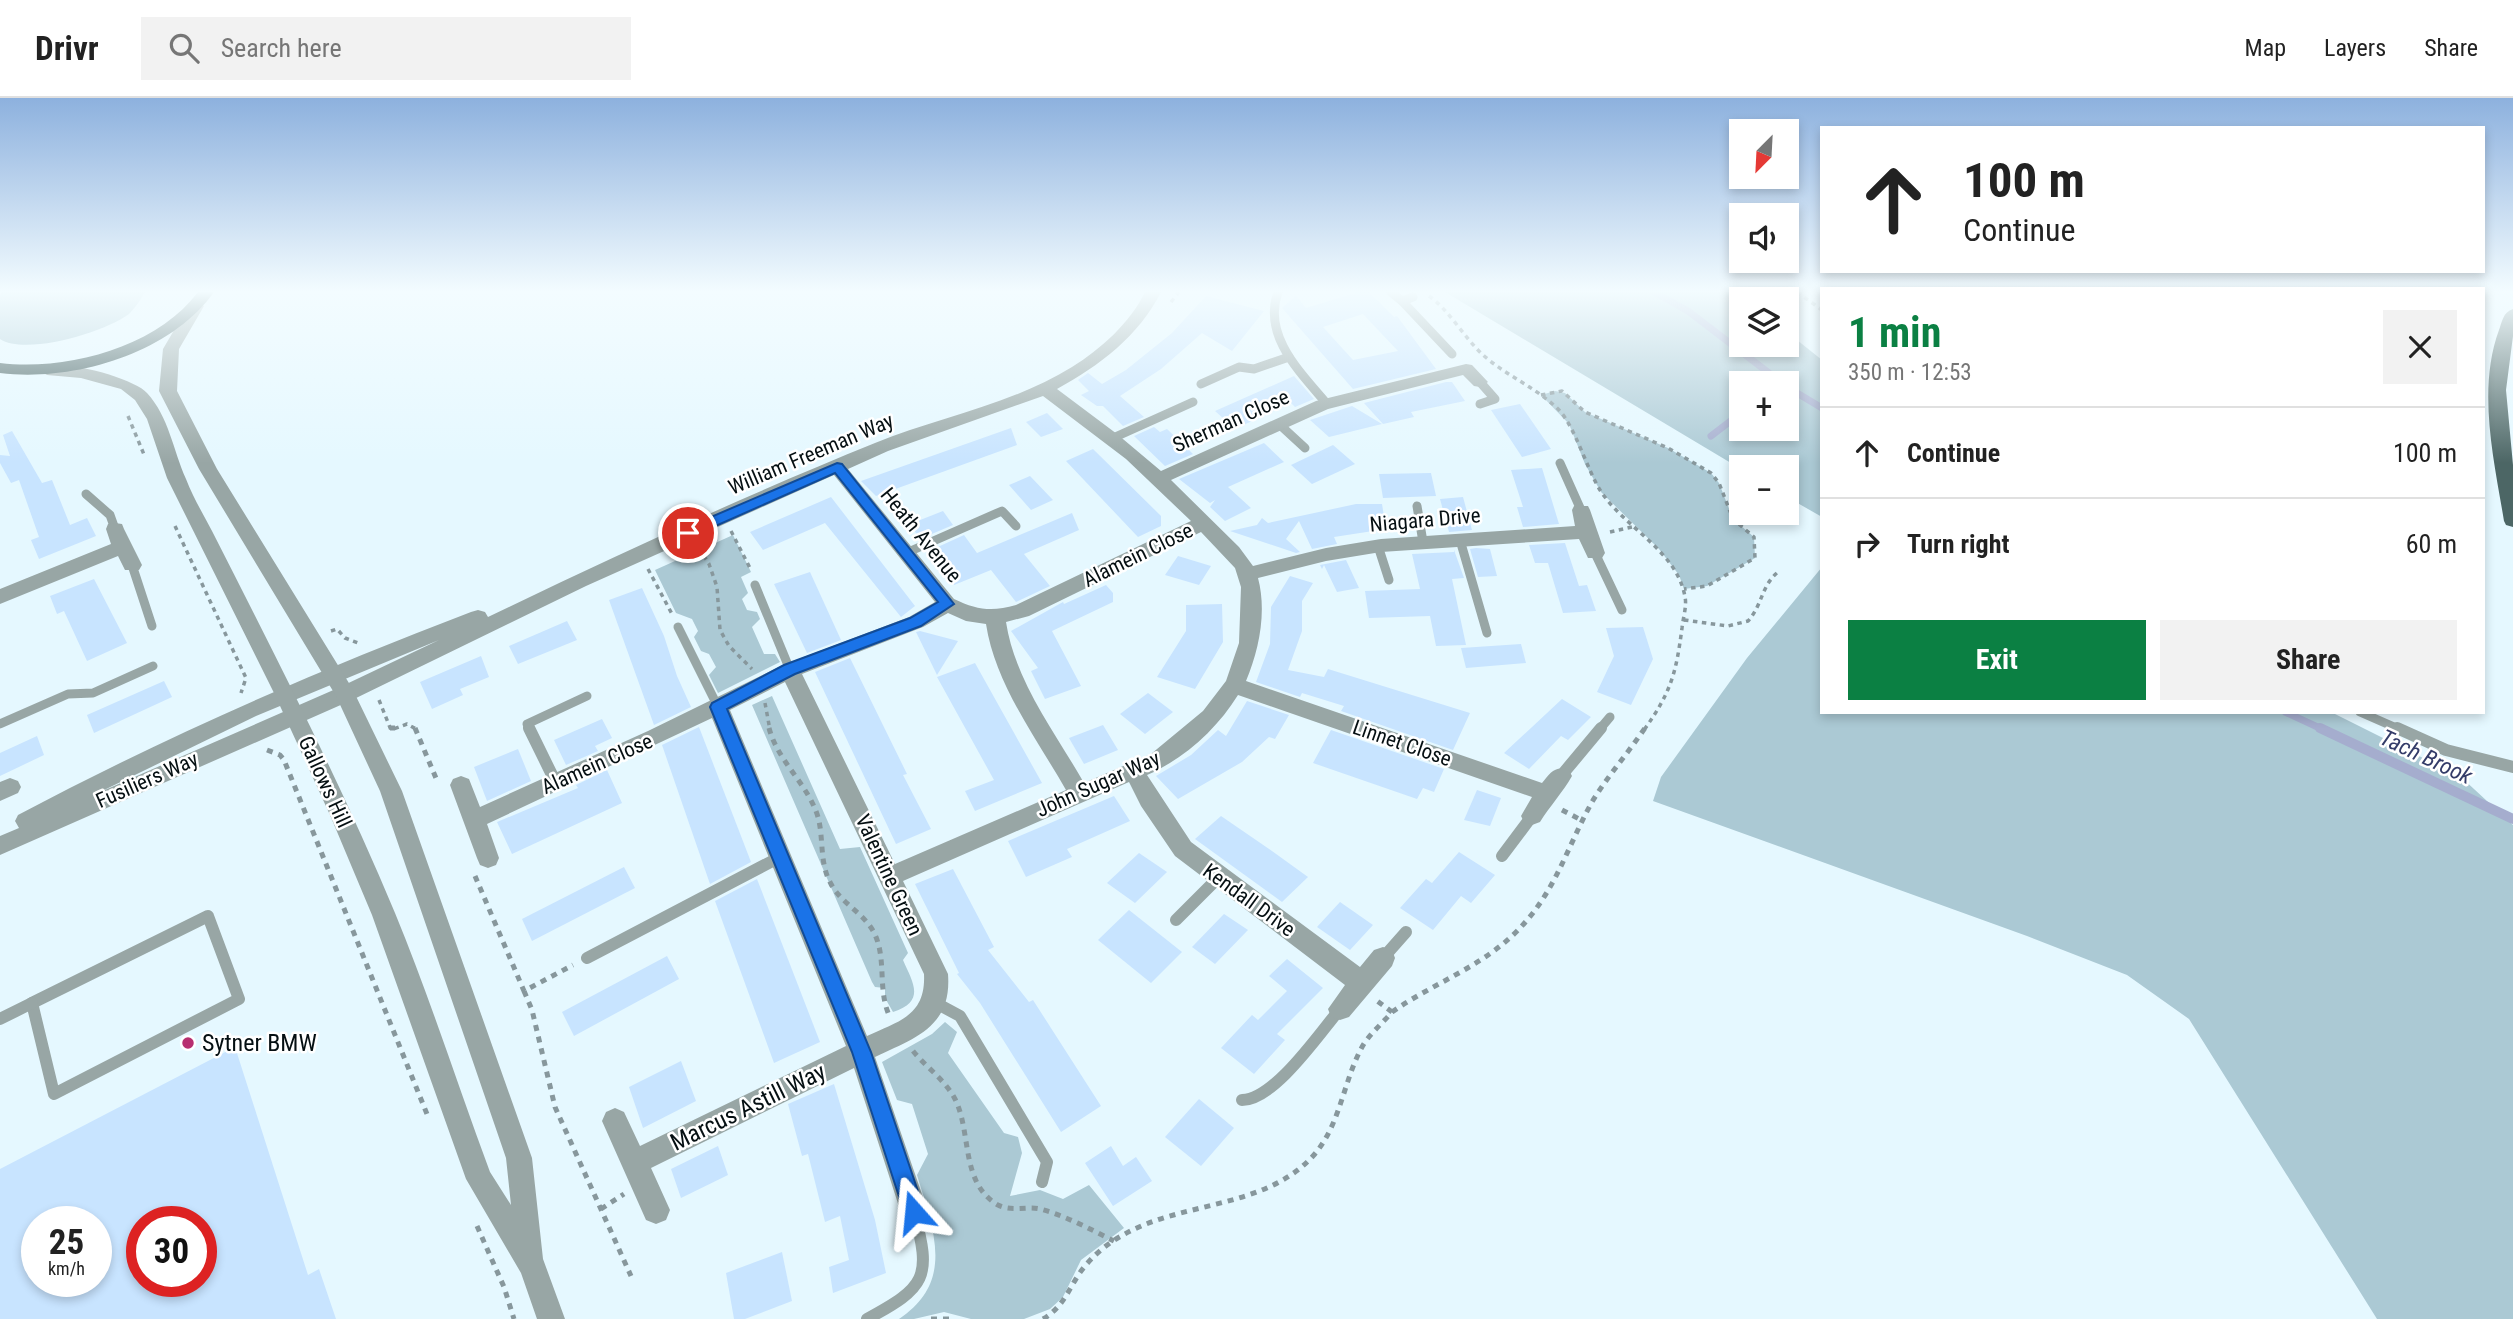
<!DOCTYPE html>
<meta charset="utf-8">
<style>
:root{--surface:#fff;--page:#f2f2f2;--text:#222;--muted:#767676;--line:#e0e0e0;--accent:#0b8043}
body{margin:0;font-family:"Roboto Condensed",sans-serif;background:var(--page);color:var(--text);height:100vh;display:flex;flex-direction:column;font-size:26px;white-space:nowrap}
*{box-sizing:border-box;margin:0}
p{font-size:23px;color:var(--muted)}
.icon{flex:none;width:38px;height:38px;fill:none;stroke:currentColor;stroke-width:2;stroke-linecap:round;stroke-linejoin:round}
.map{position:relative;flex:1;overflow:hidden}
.drawer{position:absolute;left:1820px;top:189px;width:665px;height:427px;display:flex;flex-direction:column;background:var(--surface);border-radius:0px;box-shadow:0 4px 10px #0003}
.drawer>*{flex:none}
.banner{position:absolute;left:1820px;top:28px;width:665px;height:147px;border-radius:0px;box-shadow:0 4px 10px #0003;background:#fff;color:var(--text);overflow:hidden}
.needle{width:46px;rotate:204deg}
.controls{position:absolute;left:1729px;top:21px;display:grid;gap:14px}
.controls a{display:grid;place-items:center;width:70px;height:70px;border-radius:0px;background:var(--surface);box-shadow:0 4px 10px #0003;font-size:35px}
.speed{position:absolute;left:21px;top:1108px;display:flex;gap:14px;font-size:35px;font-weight:700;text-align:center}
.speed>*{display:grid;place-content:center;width:91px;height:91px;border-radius:50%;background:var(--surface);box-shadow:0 4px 10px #0003;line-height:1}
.speed small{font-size:18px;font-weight:400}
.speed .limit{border:10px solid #d22;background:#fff;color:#111}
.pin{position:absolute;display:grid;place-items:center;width:60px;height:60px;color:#fff;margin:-30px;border:4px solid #fff;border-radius:50%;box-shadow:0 2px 7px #0007}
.me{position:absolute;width:77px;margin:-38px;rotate:342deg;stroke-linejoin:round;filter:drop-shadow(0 0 5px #0008)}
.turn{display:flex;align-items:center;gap:24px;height:147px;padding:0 28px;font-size:32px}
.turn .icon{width:91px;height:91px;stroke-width:2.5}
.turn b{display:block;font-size:49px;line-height:60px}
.round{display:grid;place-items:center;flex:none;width:74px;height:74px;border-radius:0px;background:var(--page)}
.head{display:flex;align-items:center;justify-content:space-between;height:119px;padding:0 28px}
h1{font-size:42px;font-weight:700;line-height:52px;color:var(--accent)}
.cta{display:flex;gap:14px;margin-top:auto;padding:14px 28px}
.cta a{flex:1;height:80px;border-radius:0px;background:var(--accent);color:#fff;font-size:28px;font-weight:700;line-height:80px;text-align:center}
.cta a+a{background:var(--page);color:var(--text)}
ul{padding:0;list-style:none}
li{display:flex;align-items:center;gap:21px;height:91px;padding:0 28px;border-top:2px solid var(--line)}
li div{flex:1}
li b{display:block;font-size:26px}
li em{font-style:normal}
header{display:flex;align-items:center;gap:42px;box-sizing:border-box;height:98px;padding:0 35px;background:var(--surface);border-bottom:2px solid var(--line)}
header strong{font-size:33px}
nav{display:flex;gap:38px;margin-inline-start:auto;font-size:24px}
.search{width:490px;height:63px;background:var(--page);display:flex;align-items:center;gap:18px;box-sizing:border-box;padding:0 24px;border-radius:0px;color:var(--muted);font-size:26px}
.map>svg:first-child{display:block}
.green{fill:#abc9d4;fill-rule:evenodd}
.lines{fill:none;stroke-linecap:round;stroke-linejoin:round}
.stream-far1{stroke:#a5adce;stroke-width:7}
.stream{stroke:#a5adce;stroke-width:10}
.building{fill:#c8e4ff;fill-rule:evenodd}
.path-far1{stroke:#87979c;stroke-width:3.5;stroke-dasharray:4.5 4.5;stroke-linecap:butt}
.path{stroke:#87979c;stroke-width:5;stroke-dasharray:6 6;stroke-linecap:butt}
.service-far1{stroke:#98a6a5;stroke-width:9}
.service{stroke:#98a6a5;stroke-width:12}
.minor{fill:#98a6a5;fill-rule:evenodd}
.tertiary{fill:#98a6a5;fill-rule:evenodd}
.primary{fill:#4c6665;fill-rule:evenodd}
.trunk{fill:#3e5a5a;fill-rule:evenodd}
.route{fill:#1a73e8;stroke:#114b97;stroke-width:2}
.poi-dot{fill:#b72f70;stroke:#fff;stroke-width:2.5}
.labels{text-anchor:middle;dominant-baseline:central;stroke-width:5;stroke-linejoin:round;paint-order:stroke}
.street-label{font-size:21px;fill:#050f12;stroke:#fff}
.water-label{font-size:23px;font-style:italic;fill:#343c69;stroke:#fff}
.near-poi-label{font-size:24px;fill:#050f12;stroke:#fff;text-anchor:start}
.near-street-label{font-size:24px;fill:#050f12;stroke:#fff}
</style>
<header>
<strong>Drivr</strong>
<div class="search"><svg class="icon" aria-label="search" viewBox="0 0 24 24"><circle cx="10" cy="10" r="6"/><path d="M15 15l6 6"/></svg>Search here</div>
<nav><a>Map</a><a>Layers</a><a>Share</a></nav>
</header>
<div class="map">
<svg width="2513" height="1221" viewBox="0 0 2513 1221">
<rect width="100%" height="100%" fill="#e5f8ff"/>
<g class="green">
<path d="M2 194H145C141 201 135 210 129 216 105 234 26 258 0 241V197Z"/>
<path d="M1445 194H1731L1742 201 1741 247H1787V234L1822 262V419L1787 399V369L1741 371ZM1787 285V331H1741V285Z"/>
<path d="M1555 293 1565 295 1585 314 1668 350 1711 375 1719 385 1733 421 1754 439 1755 460 1707 488 1684 491 1679 477 1659 451 1601 394 1585 366 1569 326 1541 297Z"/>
<path d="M733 437 751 474 741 479 748 495 742 501 747 512 757 514 760 521 752 529 764 556H775L780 564 718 595 709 577 716 569 709 556 701 553 694 539 698 533 692 521 676 515 655 472Z"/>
<path d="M1822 469V614H2331L2461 679 2513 727V1221H2377L2189 921 2127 877 2027 838 1653 703 1661 679 1747 560Z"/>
<path d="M772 598 840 751 860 749 908 855 903 862C913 885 926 903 893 914L885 900V890L875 889 872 884 752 607Z"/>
<path d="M945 924 957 934 948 955 1004 1035 1018 1039 1022 1055 1010 1098 1040 1092 1063 1101 1089 1087 1124 1130 1081 1162 1063 1199 1050 1211 1024 1221H971L944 1214 914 1221H899C956 1183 933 1131 917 1077L928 1056 912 1006 897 1002 882 964 932 936Z"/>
</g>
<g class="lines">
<g class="stream-far1">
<path d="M1654 194 1688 213 1782 285"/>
<path d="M1787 289 1822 310"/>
<path d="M1711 338 1741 315"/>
<path d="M2285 614 2324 632"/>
</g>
<path class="stream" d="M2320 630 2513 721"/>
</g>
<g class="building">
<path d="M1359 194H1369L1394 219 1397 218 1436 271 1353 291 1282 210 1296 198 1306 210ZM1363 216 1398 253 1353 262 1323 229Z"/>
<path d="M1206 198 1264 213 1232 253 1202 235 1161 271 1120 298 1144 319 1123 328 1103 308H1097L1081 297 1089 293 1078 282 1088 275 1102 286 1126 272 1172 235Z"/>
<path d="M1294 278 1314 301 1295 309 1291 305 1235 331 1215 313Z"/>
<path d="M1446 284H1452L1465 303 1411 314 1414 319 1383 326 1364 305Z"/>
<path d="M1520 306 1551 351 1522 359 1491 312Z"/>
<path d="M1352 308 1382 326 1329 339 1310 322Z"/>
<path d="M1047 315 1063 331 1041 339 1026 324Z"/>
<path d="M1154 329 1160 334 1167 331 1193 356 1165 368 1134 338Z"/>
<path d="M1011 330 1017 347 876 398 861 383Z"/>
<path d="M12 333 42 385 52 382 70 427 87 420 96 438 39 461 31 442 39 439 19 382 11 385 0 365V357L10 358 3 337Z"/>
<path d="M1264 345 1284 364 1228 389 1251 410 1225 423 1210 409 1215 402 1210 405 1179 381Z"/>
<path d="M1333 347 1355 366 1312 386 1291 367Z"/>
<path d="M1093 351 1161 418V428L1138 439 1066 363Z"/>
<path d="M1542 370 1559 426 1523 429 1517 409H1523L1511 372Z"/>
<path d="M1431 375 1436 398 1383 400 1379 376Z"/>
<path d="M1030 378 1053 402 1031 412 1009 387Z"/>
<path d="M831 399 915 508 901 519 825 425 763 452 750 434Z"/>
<path d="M1463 399 1472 432 1449 434 1440 401Z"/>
<path d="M1356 406H1382L1386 431 1334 439 1337 446 1312 451 1299 423 1286 441 1300 454 1296 455 1230 433 1257 427 1262 420 1268 425Z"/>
<path d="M943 413 953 427 920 441 910 426Z"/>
<path d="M1072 415 1079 432 1024 456 1050 488 1016 504 991 472 954 487 929 453 964 437 977 455Z"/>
<path d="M1565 445 1579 488 1587 487 1596 513 1563 515 1548 465H1535L1529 447Z"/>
<path d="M1476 450 1490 451 1497 478 1478 479 1470 451Z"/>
<path d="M1454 452 1464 480 1452 481 1466 547 1436 548 1430 518 1369 520 1365 493 1420 491 1412 456 1454 454Z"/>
<path d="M1178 458 1211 468 1199 487 1165 477Z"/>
<path d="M1346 462 1359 490 1337 494 1324 467 1322 471 1320 467Z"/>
<path d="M810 474 841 542 807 555 774 486Z"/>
<path d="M1290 478 1313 485 1302 503V533L1288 572 1324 579 1328 571 1470 615 1453 652 1341 613 1344 608 1302 595 1300 599 1256 584 1270 546 1271 509Z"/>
<path d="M94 481 127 545 87 563 64 513 57 516 50 498Z"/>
<path d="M1106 487 1113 495V504L1052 533 1081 588 1045 601 1031 573 1038 570 1011 533 1063 504 1064 506Z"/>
<path d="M642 490 664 538 677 578 691 609 654 627 609 502Z"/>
<path d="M1222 506 1223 544 1195 591 1157 579 1186 533V507Z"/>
<path d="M567 523 577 542 518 566 509 548Z"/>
<path d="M1643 529 1653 561 1631 607 1597 594 1614 558 1606 530Z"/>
<path d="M920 533 958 543 937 577 916 534Z"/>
<path d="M1521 546 1526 565 1466 570 1461 550Z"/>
<path d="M481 558 489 579 460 591 463 597 432 611 420 584Z"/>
<path d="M850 560 907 676 903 677 931 731 896 746 815 574Z"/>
<path d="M975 565 1042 685 975 713 965 693 994 682 937 579Z"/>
<path d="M164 583 172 599 94 635 87 617Z"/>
<path d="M1148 595 1173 614 1145 636 1120 616Z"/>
<path d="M1562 601 1591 619 1568 642 1561 638 1529 671 1504 655Z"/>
<path d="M1247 603 1289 617 1275 641 1269 639 1242 664 1178 701 1156 678 1191 657 1218 632 1226 638Z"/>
<path d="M602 621 612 640 595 648 598 653 566 667 554 642Z"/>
<path d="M1103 627 1118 652 1084 666 1069 640Z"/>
<path d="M699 629 751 764 710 786 662 647Z"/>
<path d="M1331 632 1444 671 1434 694 1423 690 1417 701 1313 665Z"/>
<path d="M37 638 44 657 0 678V655Z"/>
<path d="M518 651 531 683 487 703 474 669Z"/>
<path d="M607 672 622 705 512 756 497 724 578 690 576 687Z"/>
<path d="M1477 692 1501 700 1490 728 1464 722Z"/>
<path d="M1114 698 1130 723 1067 751 1072 759 1026 779 1008 743Z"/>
<path d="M1221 718 1272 753 1308 779 1282 804 1195 741Z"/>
<path d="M1459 754 1495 777 1471 805 1461 798 1433 832 1400 810 1426 781 1432 785Z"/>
<path d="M1139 755 1167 774 1135 805 1107 785Z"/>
<path d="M624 769 635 790 532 843 522 821Z"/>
<path d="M953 771 994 849 988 852 1029 904 1033 902 1101 1008 1061 1034 980 905 957 876 959 875 915 786Z"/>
<path d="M757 781 820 944 774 965 715 803Z"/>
<path d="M1340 804 1373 827 1350 852 1317 829Z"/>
<path d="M1129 812 1182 854 1151 885 1098 842Z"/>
<path d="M1224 816 1248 832 1215 866 1192 849Z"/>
<path d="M667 858 679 881 574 938 562 914Z"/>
<path d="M1287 861 1323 890 1277 936 1285 942 1254 976 1221 950 1252 917 1258 922 1287 893 1269 878Z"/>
<path d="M235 949 308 1177 319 1171 336 1221H0V1071ZM37 1124H96V1183H37ZM142 1124H201V1183H142Z"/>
<path d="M681 963 696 1003 643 1030 629 989Z"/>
<path d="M834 986 875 1122 886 1175 833 1195 829 1169 849 1162 840 1118 825 1124 808 1056 802 1058 788 1006Z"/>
<path d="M1199 1001 1234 1030 1201 1068 1165 1039Z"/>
<path d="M718 1048 728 1077 681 1100 671 1071Z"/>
<path d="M1111 1048 1123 1068 1136 1059 1152 1083 1113 1108 1085 1065Z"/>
<path d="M782 1154 792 1203 745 1221H734L726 1175Z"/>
</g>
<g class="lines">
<g class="path-far1">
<path d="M1797 194 1822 212"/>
<path d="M1429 198C1448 211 1464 239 1482 256 1506 278 1536 289 1559 312 1575 329 1587 371 1600 392 1624 430 1677 452 1685 499 1687 508 1683 520 1682 530 1676 576 1671 594 1644 632"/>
<path d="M1171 204 1179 194"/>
<path d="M1541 297 1562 293 1585 314 1668 350 1711 375 1719 385 1733 421 1754 439 1755 460 1707 488 1684 491"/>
<path d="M128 318 145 359"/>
<path d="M175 428 246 580 241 595"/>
<path d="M731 433 751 472"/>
<path d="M1610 434 1636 428"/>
<path d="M699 450 709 466 717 489 720 532 729 548 752 571"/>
<path d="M648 471 672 516"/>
<path d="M1684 522 1728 528 1748 523C1763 506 1761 488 1778 474"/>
<path d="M331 533 337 531 345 540 358 545"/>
<path d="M379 602 391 632 407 626 418 632"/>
<path d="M765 605 770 632"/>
</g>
<g class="path">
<path d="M390 630H395"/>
<path d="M415 630 438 685"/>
<path d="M769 630C778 664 808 686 818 719 824 741 819 765 831 786 842 807 867 816 876 839 886 864 878 892 889 917"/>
<path d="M267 652 280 657 284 662 429 1021"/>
<path d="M1562 712 1583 723"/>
<path d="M475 778 524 893 573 867"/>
<path d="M524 893 532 912 555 1009 631 1178"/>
<path d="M1392 914C1432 886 1477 871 1513 837 1555 797 1565 753 1592 704 1607 679 1628 655 1645 630"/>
<path d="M913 953C926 969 945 982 955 1001 972 1035 960 1085 998 1107 1011 1114 1027 1108 1040 1111 1066 1118 1090 1131 1114 1143"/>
<path d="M601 1111 624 1096"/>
<path d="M477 1128 504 1189 514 1221"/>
<path d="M931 1221H952"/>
<path d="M1043 1221C1062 1210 1068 1193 1079 1176 1090 1160 1106 1146 1123 1137 1182 1103 1265 1111 1313 1058 1340 1028 1343 985 1361 951 1368 937 1382 926 1392 914L1376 902"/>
</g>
<g class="service-far1">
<path d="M1278 194C1262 238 1301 275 1327 306"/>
<path d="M1391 194 1402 203"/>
<path d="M1413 199 1402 203 1452 256"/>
<path d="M1480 284 1495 301 1480 306"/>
<path d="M1201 286 1239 269 1254 271 1289 259"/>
<path d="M1280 327 1305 350"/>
<path d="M1113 340 1193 304"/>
<path d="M1560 365 1581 412"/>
<path d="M86 396 110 417 115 431"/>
<path d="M1417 408 1423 444"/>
<path d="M1460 442 1487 535"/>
<path d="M1378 448 1389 482"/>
<path d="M906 455 1002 413 1016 428"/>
<path d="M1595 455 1622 512"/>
<path d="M132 467 152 528"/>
<path d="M755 487 790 572"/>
<path d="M678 529 718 609"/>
<path d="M2360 614 2401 632"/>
<path d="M0 626 68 596 93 595 153 568"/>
<path d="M530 632 527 626 587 598"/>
<path d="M1599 632 1610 619"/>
</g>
<g class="service">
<path d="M529 630 556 685"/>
<path d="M2397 630 2446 652 2513 669"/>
<path d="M1561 678 1601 630"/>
<path d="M1502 758 1532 718"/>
<path d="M208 818 239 901 54 996 32 905Z"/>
<path d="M1176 822 1218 780"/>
<path d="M587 860 780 759"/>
<path d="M1383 860 1406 834"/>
<path d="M934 904 960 918 1047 1064 1042 1084"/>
<path d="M0 921 32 905"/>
<path d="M1242 1002C1274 1002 1319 936 1340 911"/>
<path d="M867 1221C926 1189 932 1180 914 1114"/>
</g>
<g class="minor">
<path d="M1145 194H1161C1139 238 1099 268 1057 291L1117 336 1161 373 1316 303 1466 266 1472 267 1488 284 1480 289 1474 288 1463 277 1328 311 1171 382 1239 449 1253 468 1326 450 1381 441 1575 428 1572 412 1574 408H1588L1590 412 1605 455 1602 460H1588L1579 441 1381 454 1326 463 1258 480C1267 514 1259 552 1246 583L1542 685C1550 675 1555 667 1569 672L1572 678C1563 694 1550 708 1540 724L1532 727 1524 724 1521 718 1532 699 1238 597C1217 631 1184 661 1147 677L1191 744 1360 869 1374 852 1383 849 1392 852 1395 860 1392 868 1349 919 1340 922 1331 919 1328 911 1345 887 1175 758 1141 708 1129 684 903 783 948 876C952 929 915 940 875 959L928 1114 924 1124 914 1128 904 1124 854 970 651 1070 670 1112 666 1122 656 1126 646 1122 602 1023 606 1014 615 1010 624 1014 640 1048 846 948 712 620 487 726 499 760 496 767 488 770 480 767 477 760 450 687 453 681 461 678 469 681 480 709 648 633 783 567 909 519 935 504 834 377 586 488 352 602 0 757V738L19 730 15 723 18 717C165 639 316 573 471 514L478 512 485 514 488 519C615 458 744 398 875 345 939 319 1013 306 1072 269 1101 251 1130 225 1145 194ZM1043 298 1126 361 1191 423 1016 507C992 514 977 512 954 501L848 371 888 353ZM1201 434 1235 470 1241 489 1239 545 1226 583 1203 613 1151 656 1084 685C1055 634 1015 583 1006 524L1029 518ZM948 515 966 523 986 526C995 586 1037 641 1066 692L895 766 802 576 923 529ZM439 542 338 590 98 695 256 618ZM785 584 924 876C926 918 899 923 867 938L730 612Z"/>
<path d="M115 425 122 426 124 431 142 467 139 472H125L118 458 0 506V491L111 446 106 431 108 426Z"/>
<path d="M10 680 18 683 21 689 18 695 0 703V684Z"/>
</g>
<path class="tertiary" d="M196 203 204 208 179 251 177 293 217 371 352 590 402 693 532 1060 543 1161 565 1221H537L521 1175 466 1081 372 817 330 717 275 597 167 380 147 321 135 302 121 291 81 280 47 277 39 272C52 257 134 280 147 295 169 319 173 352 186 381 193 399 203 416 212 433 276 559 341 685 395 815 430 900 458 988 490 1074L511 1107 506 1060 380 693 336 598 199 371 159 293 163 251 190 205Z"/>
<path class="primary" d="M2513 211V238L2506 292 2513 367V429L2506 427 2504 423C2494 362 2477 292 2499 232 2502 224 2503 214 2513 211Z"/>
<path class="trunk" d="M198 194H214C170 256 73 284 0 275V265C66 273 156 250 198 194Z"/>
</g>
<linearGradient id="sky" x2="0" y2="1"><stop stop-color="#8db1de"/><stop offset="0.53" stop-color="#f3fcff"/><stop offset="1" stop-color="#f3fcff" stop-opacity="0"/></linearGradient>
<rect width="2513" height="365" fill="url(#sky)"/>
<path class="route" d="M837 365 842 366 954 506 921 528 795 576 727 611 871 954 925 1114 922 1121 914 1124 907 1121 904 1114 852 954 710 609 712 605 784 567 910 520 938 504 835 375 693 438 688 440 681 435 683 431Z"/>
<circle class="poi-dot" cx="188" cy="945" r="7"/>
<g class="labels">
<g class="street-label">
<text transform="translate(1231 323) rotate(-24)">Sherman Close</text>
<text transform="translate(811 356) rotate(-23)">William Freeman Way</text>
<text transform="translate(1425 422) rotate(-5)">Niagara Drive</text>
<text transform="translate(921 437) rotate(51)">Heath Avenue</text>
<text transform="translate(1138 457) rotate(-26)">Alamein Close</text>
<text transform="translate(1402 645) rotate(19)">Linnet Close</text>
<text transform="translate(597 666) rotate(-24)">Alamein Close</text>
<text transform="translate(147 682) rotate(-24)">Fusiliers Way</text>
<text transform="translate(325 684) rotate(65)">Gallows Hill</text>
<text transform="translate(1098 686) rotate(-24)">John Sugar Way</text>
<text transform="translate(889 777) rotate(65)">Valentine Green</text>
<text transform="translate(1249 802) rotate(36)">Kendall Drive</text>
</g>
<g class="water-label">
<text transform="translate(2426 659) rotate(25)">Tach Brook</text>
</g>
<g class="near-poi-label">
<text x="202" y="945">Sytner BMW</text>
</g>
<g class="near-street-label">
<text transform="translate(748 1009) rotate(-26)">Marcus Astill Way</text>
</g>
</g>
</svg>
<div class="controls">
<a><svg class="needle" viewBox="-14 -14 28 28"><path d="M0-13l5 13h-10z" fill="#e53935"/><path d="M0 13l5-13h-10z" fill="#767676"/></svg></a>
<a><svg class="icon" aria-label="sound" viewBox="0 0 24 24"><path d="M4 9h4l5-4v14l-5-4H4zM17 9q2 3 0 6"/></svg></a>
<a><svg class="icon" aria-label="layers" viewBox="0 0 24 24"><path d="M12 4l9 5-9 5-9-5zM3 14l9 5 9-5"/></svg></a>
<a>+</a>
<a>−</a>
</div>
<div class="speed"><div>25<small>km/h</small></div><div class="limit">30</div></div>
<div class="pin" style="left:688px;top:435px;background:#d93025"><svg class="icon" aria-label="arrive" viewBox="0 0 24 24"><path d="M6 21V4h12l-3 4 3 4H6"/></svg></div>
<svg class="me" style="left:914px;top:1114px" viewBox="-20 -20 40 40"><path d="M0-17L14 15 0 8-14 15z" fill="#1a73e8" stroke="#fff" stroke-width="4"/></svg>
<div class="banner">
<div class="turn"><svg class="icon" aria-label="ahead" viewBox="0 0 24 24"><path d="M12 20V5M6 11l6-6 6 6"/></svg><div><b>100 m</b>Continue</div></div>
</div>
<section class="drawer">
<div class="head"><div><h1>1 min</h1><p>350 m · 12:53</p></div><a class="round"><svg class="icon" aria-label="close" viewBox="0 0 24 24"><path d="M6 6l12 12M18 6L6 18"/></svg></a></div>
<ul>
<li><svg class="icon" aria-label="ahead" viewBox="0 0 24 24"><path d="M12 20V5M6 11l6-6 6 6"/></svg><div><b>Continue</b></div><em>100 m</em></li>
<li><svg class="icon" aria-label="right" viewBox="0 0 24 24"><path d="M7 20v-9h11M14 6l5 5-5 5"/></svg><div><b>Turn right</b></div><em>60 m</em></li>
</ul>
<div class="cta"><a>Exit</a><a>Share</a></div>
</section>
</div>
